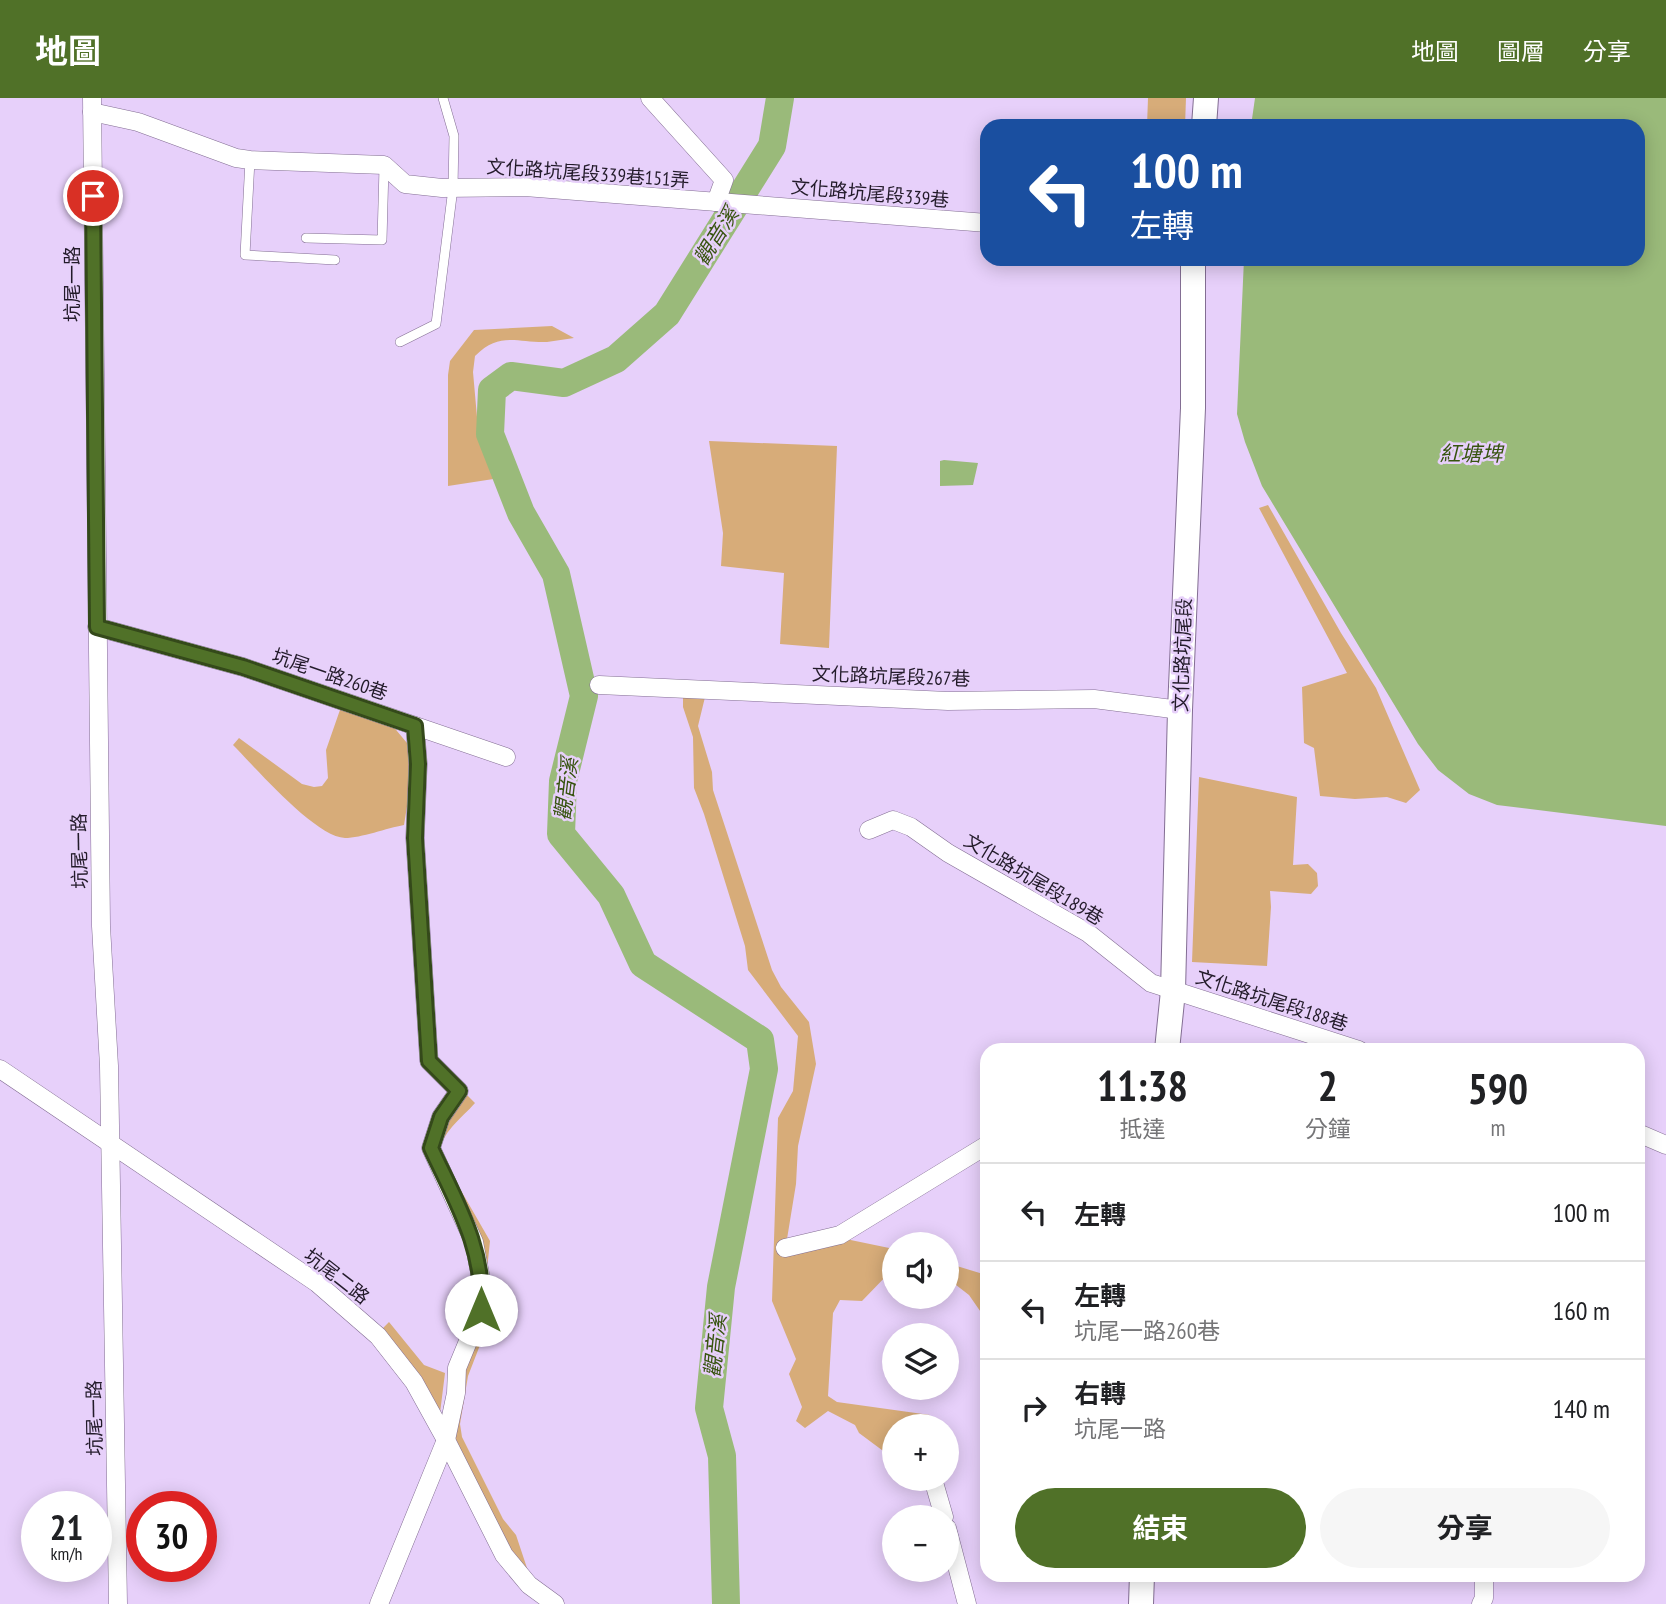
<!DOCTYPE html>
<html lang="zh-TW">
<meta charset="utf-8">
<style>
:root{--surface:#fff;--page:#f6f6f6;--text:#202124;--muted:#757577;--line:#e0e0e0;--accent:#507128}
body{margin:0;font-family:"PT Sans Narrow","Noto Sans TC",sans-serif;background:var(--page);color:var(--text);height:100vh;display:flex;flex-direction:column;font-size:26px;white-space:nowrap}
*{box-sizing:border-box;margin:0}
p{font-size:23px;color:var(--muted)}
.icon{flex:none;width:38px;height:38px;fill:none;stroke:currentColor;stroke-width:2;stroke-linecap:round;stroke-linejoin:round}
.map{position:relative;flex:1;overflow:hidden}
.panel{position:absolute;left:980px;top:945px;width:665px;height:539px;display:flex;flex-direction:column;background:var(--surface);border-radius:21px;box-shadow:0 4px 18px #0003}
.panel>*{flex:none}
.guide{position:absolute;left:980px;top:21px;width:665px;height:147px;border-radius:21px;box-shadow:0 4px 18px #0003;background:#1a4fa0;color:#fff;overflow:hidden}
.controls{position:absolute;left:882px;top:1134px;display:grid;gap:14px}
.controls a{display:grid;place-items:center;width:77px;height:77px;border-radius:50%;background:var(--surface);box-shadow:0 4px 18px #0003;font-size:35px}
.speed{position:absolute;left:21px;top:1393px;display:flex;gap:14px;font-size:35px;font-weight:700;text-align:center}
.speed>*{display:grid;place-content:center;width:91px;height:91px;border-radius:50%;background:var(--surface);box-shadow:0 4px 18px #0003;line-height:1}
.speed small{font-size:18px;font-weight:400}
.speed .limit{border:10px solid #d22;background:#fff;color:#111}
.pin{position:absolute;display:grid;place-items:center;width:60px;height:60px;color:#fff;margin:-30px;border:4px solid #fff;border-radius:50%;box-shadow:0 2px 7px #0007}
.me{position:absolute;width:77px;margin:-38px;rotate:0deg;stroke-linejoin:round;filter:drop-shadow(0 0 5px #0008)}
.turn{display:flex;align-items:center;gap:24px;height:147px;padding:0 35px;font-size:32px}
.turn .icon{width:91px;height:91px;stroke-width:2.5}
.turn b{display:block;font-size:49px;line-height:60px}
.eta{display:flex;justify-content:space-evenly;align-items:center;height:119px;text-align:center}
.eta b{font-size:42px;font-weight:700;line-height:49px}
.primary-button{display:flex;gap:14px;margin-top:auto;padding:14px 35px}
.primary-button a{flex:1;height:80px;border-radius:42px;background:var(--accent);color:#fff;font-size:28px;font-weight:700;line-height:80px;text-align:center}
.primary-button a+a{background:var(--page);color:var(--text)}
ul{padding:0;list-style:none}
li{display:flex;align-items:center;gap:21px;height:98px;padding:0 35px;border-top:2px solid var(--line)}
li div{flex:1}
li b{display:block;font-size:26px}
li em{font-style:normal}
header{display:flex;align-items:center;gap:42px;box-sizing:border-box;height:98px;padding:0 35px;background:var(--accent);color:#fff}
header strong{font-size:33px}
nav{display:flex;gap:38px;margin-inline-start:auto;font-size:24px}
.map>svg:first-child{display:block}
.green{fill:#d7ac79}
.water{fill:#9aba7a}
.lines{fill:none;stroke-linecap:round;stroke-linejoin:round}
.river{stroke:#9aba7a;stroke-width:28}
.lane-casing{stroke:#836e93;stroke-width:10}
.street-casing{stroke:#836e93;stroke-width:19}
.secondary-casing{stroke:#836e93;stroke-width:26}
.lane{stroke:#fff;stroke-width:9}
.street{stroke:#fff;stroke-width:18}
.secondary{stroke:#fff;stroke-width:24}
.route-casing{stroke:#34491a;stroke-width:18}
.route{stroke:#507128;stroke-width:12}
.labels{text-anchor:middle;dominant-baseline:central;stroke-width:5;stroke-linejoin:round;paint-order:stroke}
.street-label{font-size:19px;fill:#231b2a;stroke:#e7d0fa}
.water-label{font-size:21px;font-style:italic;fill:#37540f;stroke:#e7d0fa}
</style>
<header>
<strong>地圖</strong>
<nav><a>地圖</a><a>圖層</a><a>分享</a></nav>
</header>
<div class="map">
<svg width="1666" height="1506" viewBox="0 0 1666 1506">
<rect width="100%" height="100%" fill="#e7d0fa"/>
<g class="green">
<path d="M1148 0H1186L1185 28H1147Z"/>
<path d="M552 228 574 240C565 241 556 243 547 244 517 245 500 233 475 258L473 274 477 319 500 380 448 388V277L450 263 474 232Z"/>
<path d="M709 343 837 348 829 550 780 546 784 475 721 468 723 435Z"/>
<path d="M1268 407 1341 535 1376 590 1420 692 1406 705 1387 699 1355 701 1320 698 1314 650 1304 645 1302 589 1347 575 1259 410Z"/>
<path d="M706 595 698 628 712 674 713 692 772 872 781 889 809 924 816 966 798 1048 796 1086 787 1141 841 1140 894 1151V1172L891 1173 862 1203 840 1202 833 1215 828 1298 837 1304 930 1317 920 1328H894V1361L859 1335 855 1327 828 1313 805 1330 796 1323 802 1309 789 1276 796 1261 772 1203 778 1020 793 993 798 938 748 872 745 848 704 716 694 690 693 639 683 609V599Z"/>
<path d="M341 609 392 627 407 645 415 659 404 727C387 730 361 740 345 740 315 739 255 669 233 647L239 640 302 686 314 689 322 688 328 680 326 652Z"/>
<path d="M1199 679 1297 699 1293 767 1308 766 1317 775 1318 788 1311 796 1270 793 1271 809 1267 868 1192 864Z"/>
<path d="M466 996 475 1005C462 1020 440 1035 440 1056L490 1143 486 1181 492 1198 494 1211 468 1278 460 1326 462 1339 503 1421 516 1437 528 1473 509 1455 449 1336 470 1245 483 1207 475 1143 433 1043Z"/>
<path d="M947 1165 983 1176 987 1180V1223L969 1197 947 1180Z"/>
<path d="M389 1224 424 1267 445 1275 440 1315 382 1231Z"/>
</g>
<g class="water">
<path d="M1255 0H1666V728L1497 707 1469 696 1438 672 1418 646 1262 388 1245 344 1237 316 1244 161H1638V28H1251Z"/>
<path d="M944 362 978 365 973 387 940 388V363Z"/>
</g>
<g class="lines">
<path class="river" d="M726 1506 722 1358 709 1310 721 1189 764 971 760 942 643 866 611 797 561 736 563 683 584 598 556 476 521 415 490 336 492 292 511 278 564 285 616 261 667 216 772 48 780 0"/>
<g class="lane-casing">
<g id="lane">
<path d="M250 62 245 157 335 162"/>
<path d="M306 140 382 142 384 69"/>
<path d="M400 244 436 226 453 90 454 38 443 0"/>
</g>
</g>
<g class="street-casing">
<g id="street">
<path d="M92 0 101 828 109 968 118 1506"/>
<path d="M650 0 724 82 716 104"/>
<path d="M92 14 138 24 236 60 250 62 384 67 405 86 442 90 525 89 987 125"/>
<path d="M97 529 243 569 506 659"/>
<path d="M599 587 948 603 1094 601 1180 612"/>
<path d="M869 732 893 722 911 729 948 755 1088 835 1151 885 1359 952"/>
<path d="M0 971 317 1185 378 1238 414 1284 446 1342 504 1457 529 1487 555 1506"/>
<path d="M1638 1035 1666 1047"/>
<path d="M785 1150 840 1137 987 1047"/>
<path d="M933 1381 944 1419"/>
<path d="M947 1430 967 1506"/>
<path d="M379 1506 446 1342 456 1295 457 1270 481 1212V1181L474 1144 431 1050 441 1019 459 993 429 963 415 740 418 666 415 628"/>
<path d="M1481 1506 1484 1500V1477"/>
</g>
</g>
<g class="secondary-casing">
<g id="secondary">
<path d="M1204 28 1206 0"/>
<path d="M1167 952 1173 893 1180 612 1193 310V161"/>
<path d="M1141 1506 1142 1477"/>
</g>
</g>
<use href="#lane" class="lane"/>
<use href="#street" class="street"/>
<use href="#secondary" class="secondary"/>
</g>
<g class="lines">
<g class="route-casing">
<path id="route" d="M93 98 97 529 243 569 415 628 418 666 415 740 429 963 459 993 441 1019 431 1050C456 1104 485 1151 481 1212"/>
</g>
<use href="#route" class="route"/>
</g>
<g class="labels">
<g class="street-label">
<text transform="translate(588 75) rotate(4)">文化路坑尾段339巷151弄</text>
<text transform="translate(870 95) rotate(5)">文化路坑尾段339巷</text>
<text transform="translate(72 186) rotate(-90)">坑尾一路</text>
<text transform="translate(1182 557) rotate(-88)">文化路坑尾段</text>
<text transform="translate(330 576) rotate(19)">坑尾一路260巷</text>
<text transform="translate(891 578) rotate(2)">文化路坑尾段267巷</text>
<text transform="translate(79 753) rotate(-91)">坑尾一路</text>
<text transform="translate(1034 781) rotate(31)">文化路坑尾段189巷</text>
<text transform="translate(1272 902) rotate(18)">文化路坑尾段188巷</text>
<text transform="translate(337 1178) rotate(38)">坑尾二路</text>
<text transform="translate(94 1320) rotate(-91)">坑尾一路</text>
</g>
<g class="water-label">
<text transform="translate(716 138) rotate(-58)">觀音溪</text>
<text x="1471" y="355">紅塘埤</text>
<text transform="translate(566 691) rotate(-83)">觀音溪</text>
<text transform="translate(715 1248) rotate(-84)">觀音溪</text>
</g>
</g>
</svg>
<div class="controls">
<a><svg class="icon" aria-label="sound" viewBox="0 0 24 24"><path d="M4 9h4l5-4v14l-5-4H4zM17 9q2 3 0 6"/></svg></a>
<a><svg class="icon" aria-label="layers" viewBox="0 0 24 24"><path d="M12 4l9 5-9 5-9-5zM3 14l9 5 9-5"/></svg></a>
<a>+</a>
<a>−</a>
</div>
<div class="speed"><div>21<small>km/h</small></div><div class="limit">30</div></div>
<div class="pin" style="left:93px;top:98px;background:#d93025"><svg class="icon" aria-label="arrive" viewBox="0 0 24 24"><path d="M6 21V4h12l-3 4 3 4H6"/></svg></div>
<svg class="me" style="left:481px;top:1212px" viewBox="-20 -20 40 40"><circle r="19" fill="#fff"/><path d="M0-13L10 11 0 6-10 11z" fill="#507128"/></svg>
<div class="guide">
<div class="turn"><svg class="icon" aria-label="left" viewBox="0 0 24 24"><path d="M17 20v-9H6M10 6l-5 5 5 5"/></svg><div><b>100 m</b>左轉</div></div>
</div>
<section class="panel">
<div class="eta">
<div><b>11:38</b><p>抵達</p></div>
<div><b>2</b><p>分鐘</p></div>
<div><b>590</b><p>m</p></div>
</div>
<ul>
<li><svg class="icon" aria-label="left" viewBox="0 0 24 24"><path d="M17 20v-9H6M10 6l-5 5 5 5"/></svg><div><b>左轉</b></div><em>100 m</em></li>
<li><svg class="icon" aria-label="left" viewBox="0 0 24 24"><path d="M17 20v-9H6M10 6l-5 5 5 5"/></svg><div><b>左轉</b><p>坑尾一路260巷</p></div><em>160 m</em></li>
<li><svg class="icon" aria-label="right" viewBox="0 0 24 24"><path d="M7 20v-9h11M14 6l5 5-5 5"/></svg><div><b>右轉</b><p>坑尾一路</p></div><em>140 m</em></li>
</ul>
<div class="primary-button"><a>結束</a><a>分享</a></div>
</section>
</div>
